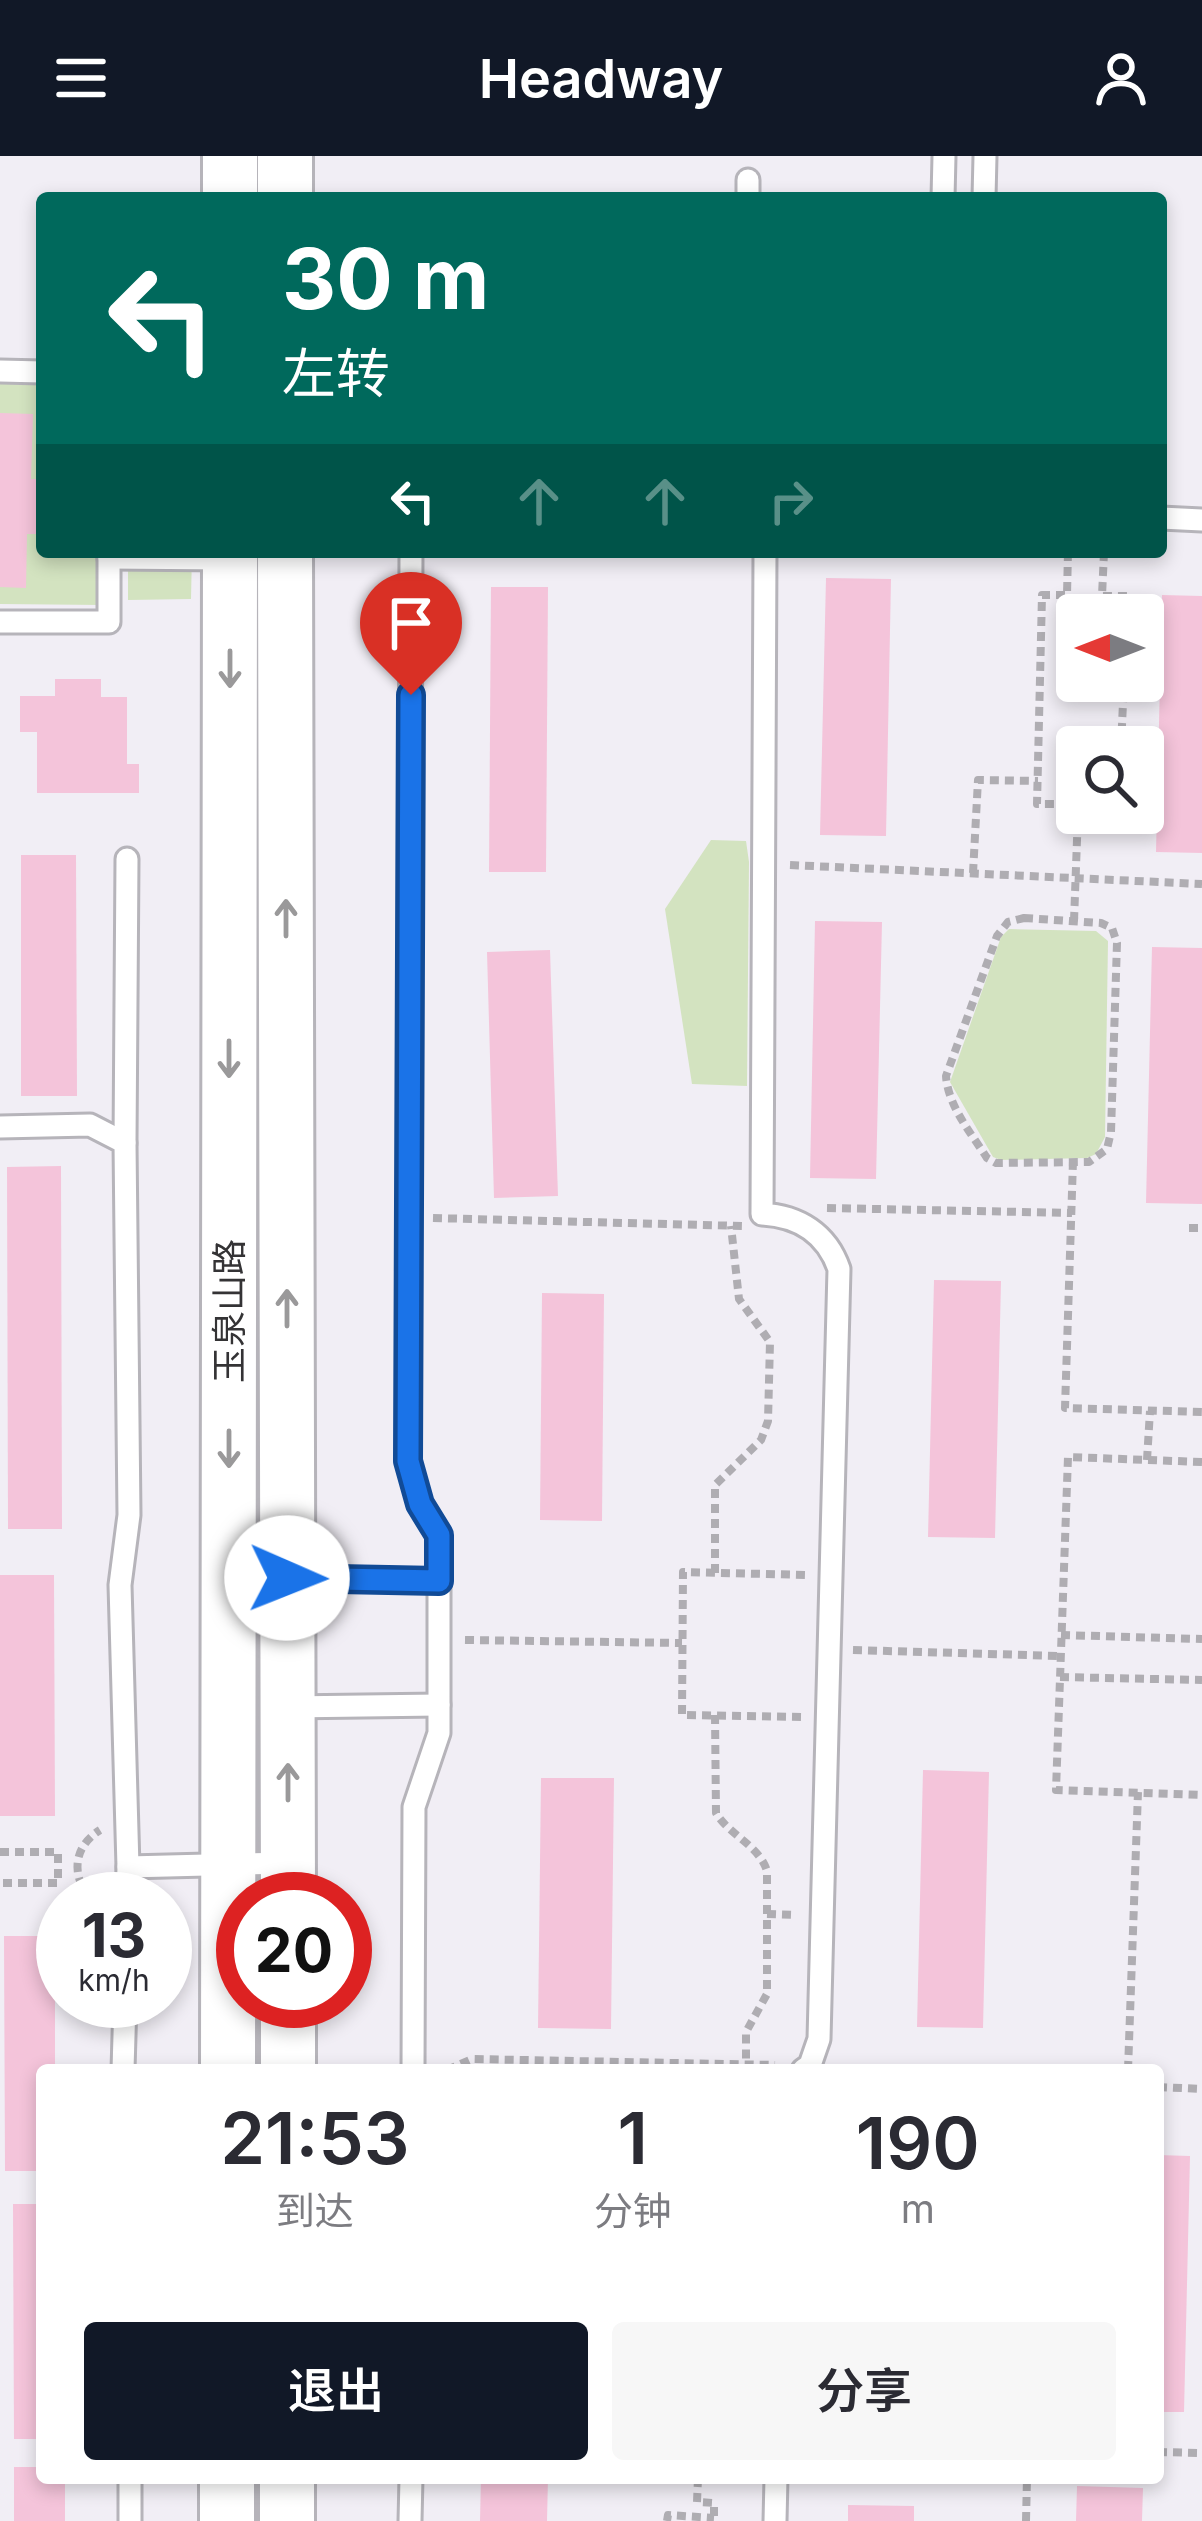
<!DOCTYPE html>
<html lang="zh">
<meta charset="utf-8">
<style>
:root{--surface:#fff;--page:#f7f7f7;--text:#2b2b33;--muted:#7c7c81;--accent:#111827}
body{margin:0;font-family:Inter,"Noto Sans SC",sans-serif;background:var(--page);color:var(--text);height:100vh;display:flex;flex-direction:column;font-size:45px;white-space:nowrap}
*{box-sizing:border-box;margin:0}
p{font-size:39px;color:var(--muted)}
.icon{flex:none;width:66px;height:66px;fill:none;stroke:currentColor;stroke-width:2;stroke-linecap:round;stroke-linejoin:round}
.map{position:relative;flex:1;overflow:hidden}
.side{position:absolute;left:36px;top:1908px;width:1128px;height:420px;display:flex;flex-direction:column;background:var(--surface);border-radius:12px;box-shadow:0 6px 18px #0003}
.side>*{flex:none}
.top-card{position:absolute;left:36px;top:36px;width:1131px;height:366px;border-radius:12px;box-shadow:0 6px 18px #0003;background:#00695c;color:#fff;overflow:hidden}
.needle{width:78px;rotate:270deg}
.buttons{position:absolute;left:1056px;top:438px;display:grid;gap:24px}
.buttons a{display:grid;place-items:center;width:108px;height:108px;border-radius:12px;background:var(--surface);box-shadow:0 6px 18px #0003;font-size:60px}
.speed{position:absolute;left:36px;top:1716px;display:flex;gap:24px;font-size:60px;font-weight:700;text-align:center}
.speed>*{display:grid;place-content:center;width:156px;height:156px;border-radius:50%;background:var(--surface);box-shadow:0 6px 18px #0003;line-height:1}
.speed small{font-size:30px;font-weight:400}
.speed .limit{border:18px solid #d22;background:#fff;color:#111}
.pin{position:absolute;display:grid;place-items:center;width:102px;height:102px;color:#fff;margin:-123px -51px;border-radius:50% 50% 50% 0;rotate:-45deg;box-shadow:0 0 12px #0007}
.pin .icon{rotate:45deg}
.me{position:absolute;width:132px;margin:-66px;rotate:91deg;stroke-linejoin:round;filter:drop-shadow(0 0 9px #0008)}
.turn{display:flex;align-items:center;gap:42px;height:252px;padding:0 48px;font-size:54px}
.turn .icon{width:156px;height:156px;stroke-width:2.5}
.turn b{display:block;font-size:84px;line-height:102px}
.lanes{display:flex;align-items:center;height:114px;padding:0 48px;background:#0003;justify-content:center;gap:60px;direction:ltr}
.lanes .off{opacity:.35}
.eta{display:flex;justify-content:space-evenly;align-items:center;height:204px;text-align:center}
.eta b{font-size:72px;font-weight:600;line-height:84px}
.primary-button{display:flex;gap:24px;margin-top:auto;padding:24px 48px}
.primary-button a{flex:1;height:138px;border-radius:12px;background:var(--accent);color:#fff;font-size:48px;font-weight:600;line-height:138px;text-align:center}
.primary-button a+a{background:var(--page);color:var(--text)}
header{display:flex;justify-content:space-between;align-items:center;height:156px;padding:0 48px;background:var(--accent);color:#fff;font-size:54px;font-weight:600}
.map>svg:first-child{display:block}
.green{fill:#d3e3c0}
.building{fill:#f4c4da}
.lines{fill:none;stroke-linecap:round;stroke-linejoin:round}
.service-casing{stroke:#b6b4ba;stroke-width:27}
.tertiary-casing{stroke:#b6b4ba;stroke-width:60}
.path{stroke:#afadb2;stroke-width:8;stroke-dasharray:9 6;stroke-linecap:butt}
.service{stroke:#fff;stroke-width:21}
.tertiary{stroke:#fff;stroke-width:54}
.oneway{stroke:#9a999a}
.route-casing{stroke:#114b97;stroke-width:30}
.route{stroke:#1a73e8;stroke-width:21}
.labels{text-anchor:middle;dominant-baseline:central;stroke-width:9;stroke-linejoin:round;paint-order:stroke}
.street-label{font-size:36px;fill:#343335;stroke:#fff}
</style>
<header><svg class="icon" aria-label="menu" viewBox="0 0 24 24"><path d="M4 6h16M4 12h16M4 18h16"/></svg>Headway<svg class="icon" aria-label="person" viewBox="0 0 24 24"><circle cx="12" cy="8" r="4"/><path d="M4 21q1-7 8-7t8 7"/></svg></header>
<div class="map">
<svg width="1202" height="2365" viewBox="0 0 1202 2365">
<rect width="100%" height="100%" fill="#f1eef5"/>
<g class="green">
<path d="M0 224 42 225V396H102V449L0 448Z"/>
<path d="M128 396H192L191 443 128 444Z"/>
<path d="M711 684 746 685 749 706 747 930 692 928 665 753Z"/>
<path d="M1009 773 1096 775 1108 785 1105 981 1096 998 1087 1002 1001 1004 993 1001 950 926 1001 781Z"/>
</g>
<g class="building">
<path d="M0 257 33 258 31 323H42V378H27L26 432 0 431Z"/>
<path d="M826 422 891 423 886 680 820 679Z"/>
<path d="M491 431H548L546 716H489Z"/>
<path d="M1162 439 1202 440V697L1156 696Z"/>
<path d="M55 523H101V541H127V608H139V637H37V576H20V540H55Z"/>
<path d="M21 699H76L77 940H21Z"/>
<path d="M815 765 882 766 876 1023 810 1022Z"/>
<path d="M1152 791 1202 792V1048L1146 1047Z"/>
<path d="M550 794 558 1040 494 1042 487 796Z"/>
<path d="M61 1010 62 1373H8L7 1011Z"/>
<path d="M934 1124 1001 1125 995 1382 928 1381Z"/>
<path d="M542 1137 604 1138 602 1365 540 1364Z"/>
<path d="M0 1419H54L55 1660H0Z"/>
<path d="M923 1614 989 1616 983 1872 917 1871Z"/>
<path d="M541 1622H614L611 1873 538 1872Z"/>
<path d="M4 1780H55V1914H42V2015H5Z"/>
<path d="M1158 1999 1190 2000 1184 2256H1158Z"/>
<path d="M13 2048H42V2283H14Z"/>
<path d="M14 2311H42V2322H65V2365H14Z"/>
<path d="M481 2322H548L547 2365H480Z"/>
<path d="M1077 2330 1143 2332 1142 2365H1076Z"/>
<path d="M848 2349 914 2350V2365H848Z"/>
</g>
<g class="lines">
<g class="service-casing">
<g id="service">
<path d="M748 42V24"/>
<path d="M943 42 944 0"/>
<path d="M984 42 985 0"/>
<path d="M0 215 42 216"/>
<path d="M1161 362 1202 364"/>
<path d="M411 396 408 1305 420 1348 439 1379V1577L414 1651 413 1914"/>
<path d="M765 396 762 1058C799 1060 827 1078 839 1113L819 1883 810 1909 803 1914"/>
<path d="M109 402 229 403"/>
<path d="M0 466H109V396"/>
<path d="M0 971 90 969 125 987 129 1359 120 1429 128 1711 287 1707"/>
<path d="M125 987 127 703"/>
<path d="M288 1422 439 1425"/>
<path d="M288 1551 439 1549"/>
<path d="M127 1743 128 1711"/>
<path d="M123 1914 125 1845"/>
<path d="M130 2322V2365"/>
<path d="M410 2365 411 2322"/>
<path d="M775 2365 776 2322"/>
</g>
</g>
<g class="tertiary-casing">
<g id="tertiary">
<path d="M285 0V42"/>
<path d="M230 42V0"/>
<path d="M285 396 288 1743"/>
<path d="M228 1914 230 396"/>
<path d="M288 1914V1845"/>
<path d="M227 2365V2322"/>
<path d="M287 2365V2322"/>
</g>
</g>
<g class="path">
<path d="M1068 396 1067 439H1042L1037 648H1077"/>
<path d="M1104 396 1102 440H1127V459"/>
<path d="M1121 591 1124 525"/>
<path d="M790 709 1202 728"/>
<path d="M973 717 978 624 1038 625"/>
<path d="M1024 762 1101 767 1112 772 1117 787 1111 976 1107 993 1089 1006 996 1007 987 1002C971 977 948 950 946 920L997 780 1008 766Z"/>
<path d="M1074 765 1078 657"/>
<path d="M1073 1005 1065 1252 1202 1256"/>
<path d="M827 1052 1072 1057"/>
<path d="M433 1062 742 1070"/>
<path d="M1189 1072H1202"/>
<path d="M1147 1304 1150 1255"/>
<path d="M1202 1306 1068 1301 1056 1634 1202 1639"/>
<path d="M715 1417V1329L761 1284 768 1265 770 1186 739 1143 731 1070"/>
<path d="M1061 1479 1202 1483"/>
<path d="M465 1484 682 1487"/>
<path d="M853 1494 1060 1500"/>
<path d="M1060 1521 1202 1524"/>
<path d="M715 1559 716 1657C730 1680 759 1689 767 1715V1838L746 1876V1908"/>
<path d="M801 1561 682 1559 683 1416 808 1419"/>
<path d="M0 1696H58V1727H0"/>
<path d="M90 1743C71 1719 73 1691 100 1674"/>
<path d="M767 1758 796 1759"/>
<path d="M447 1914 472 1903 775 1909"/>
<path d="M1128 1914 1138 1636"/>
<path d="M1158 1931 1202 1933"/>
<path d="M1158 2296 1202 2297"/>
<path d="M698 2322 697 2346 714 2347V2365"/>
<path d="M667 2365 668 2359 714 2362"/>
<path d="M1026 2365 1027 2322"/>
</g>
<use href="#service" class="service"/>
<use href="#tertiary" class="tertiary"/>
</g>
<defs><path id="oneway-shaft" d="M-6 0H5M1.5-3L5.5 0L1.5 3" fill="none" stroke-width="1.6" stroke-linecap="round" stroke-linejoin="round" transform="scale(3)"/></defs>
<g class="oneway">
<use href="#oneway-shaft" transform="translate(230 513) rotate(90)"/>
<use href="#oneway-shaft" transform="translate(286 762) rotate(-90)"/>
<use href="#oneway-shaft" transform="translate(229 903) rotate(90)"/>
<use href="#oneway-shaft" transform="translate(287 1152) rotate(-90)"/>
<use href="#oneway-shaft" transform="translate(229 1293) rotate(90)"/>
<use href="#oneway-shaft" transform="translate(288 1626) rotate(-90)"/>
</g>
<g class="lines">
<g class="route-casing">
<path id="route" d="M287 1422 439 1425V1379L420 1348 408 1305 411 539"/>
</g>
<use href="#route" class="route"/>
</g>
<g class="labels">
<g class="street-label">
<text transform="translate(229 1155) rotate(-90)">玉泉山路</text>
</g>
</g>
</svg>
<div class="buttons">
<a><svg class="needle" viewBox="-14 -14 28 28"><path d="M0-13l5 13h-10z" fill="#e53935"/><path d="M0 13l5-13h-10z" fill="#7c7c81"/></svg></a>
<a><svg class="icon" aria-label="search" viewBox="0 0 24 24"><circle cx="10" cy="10" r="6"/><path d="M15 15l6 6"/></svg></a>
</div>
<div class="speed"><div>13<small>km/h</small></div><div class="limit">20</div></div>
<div class="pin" style="left:411px;top:539px;background:#d93025"><svg class="icon" aria-label="arrive" viewBox="0 0 24 24"><path d="M6 21V4h12l-3 4 3 4H6"/></svg></div>
<svg class="me" style="left:287px;top:1422px" viewBox="-20 -20 40 40"><circle r="19" fill="#fff"/><path d="M0-13L10 11 0 6-10 11z" fill="#1a73e8"/></svg>
<div class="top-card">
<div class="turn"><svg class="icon" aria-label="left" viewBox="0 0 24 24"><path d="M17 20v-9H6M10 6l-5 5 5 5"/></svg><div><b>30 m</b>左转</div></div>
<div class="lanes"><svg class="icon" aria-label="left" viewBox="0 0 24 24"><path d="M17 20v-9H6M10 6l-5 5 5 5"/></svg><svg class="icon off" aria-label="ahead" viewBox="0 0 24 24"><path d="M12 20V5M6 11l6-6 6 6"/></svg><svg class="icon off" aria-label="ahead" viewBox="0 0 24 24"><path d="M12 20V5M6 11l6-6 6 6"/></svg><svg class="icon off" aria-label="right" viewBox="0 0 24 24"><path d="M7 20v-9h11M14 6l5 5-5 5"/></svg></div>
</div>
<section class="side">
<div class="eta">
<div><b>21:53</b><p>到达</p></div>
<div><b>1</b><p>分钟</p></div>
<div><b>190</b><p>m</p></div>
</div>
<div class="primary-button"><a>退出</a><a>分享</a></div>
</section>
</div>
